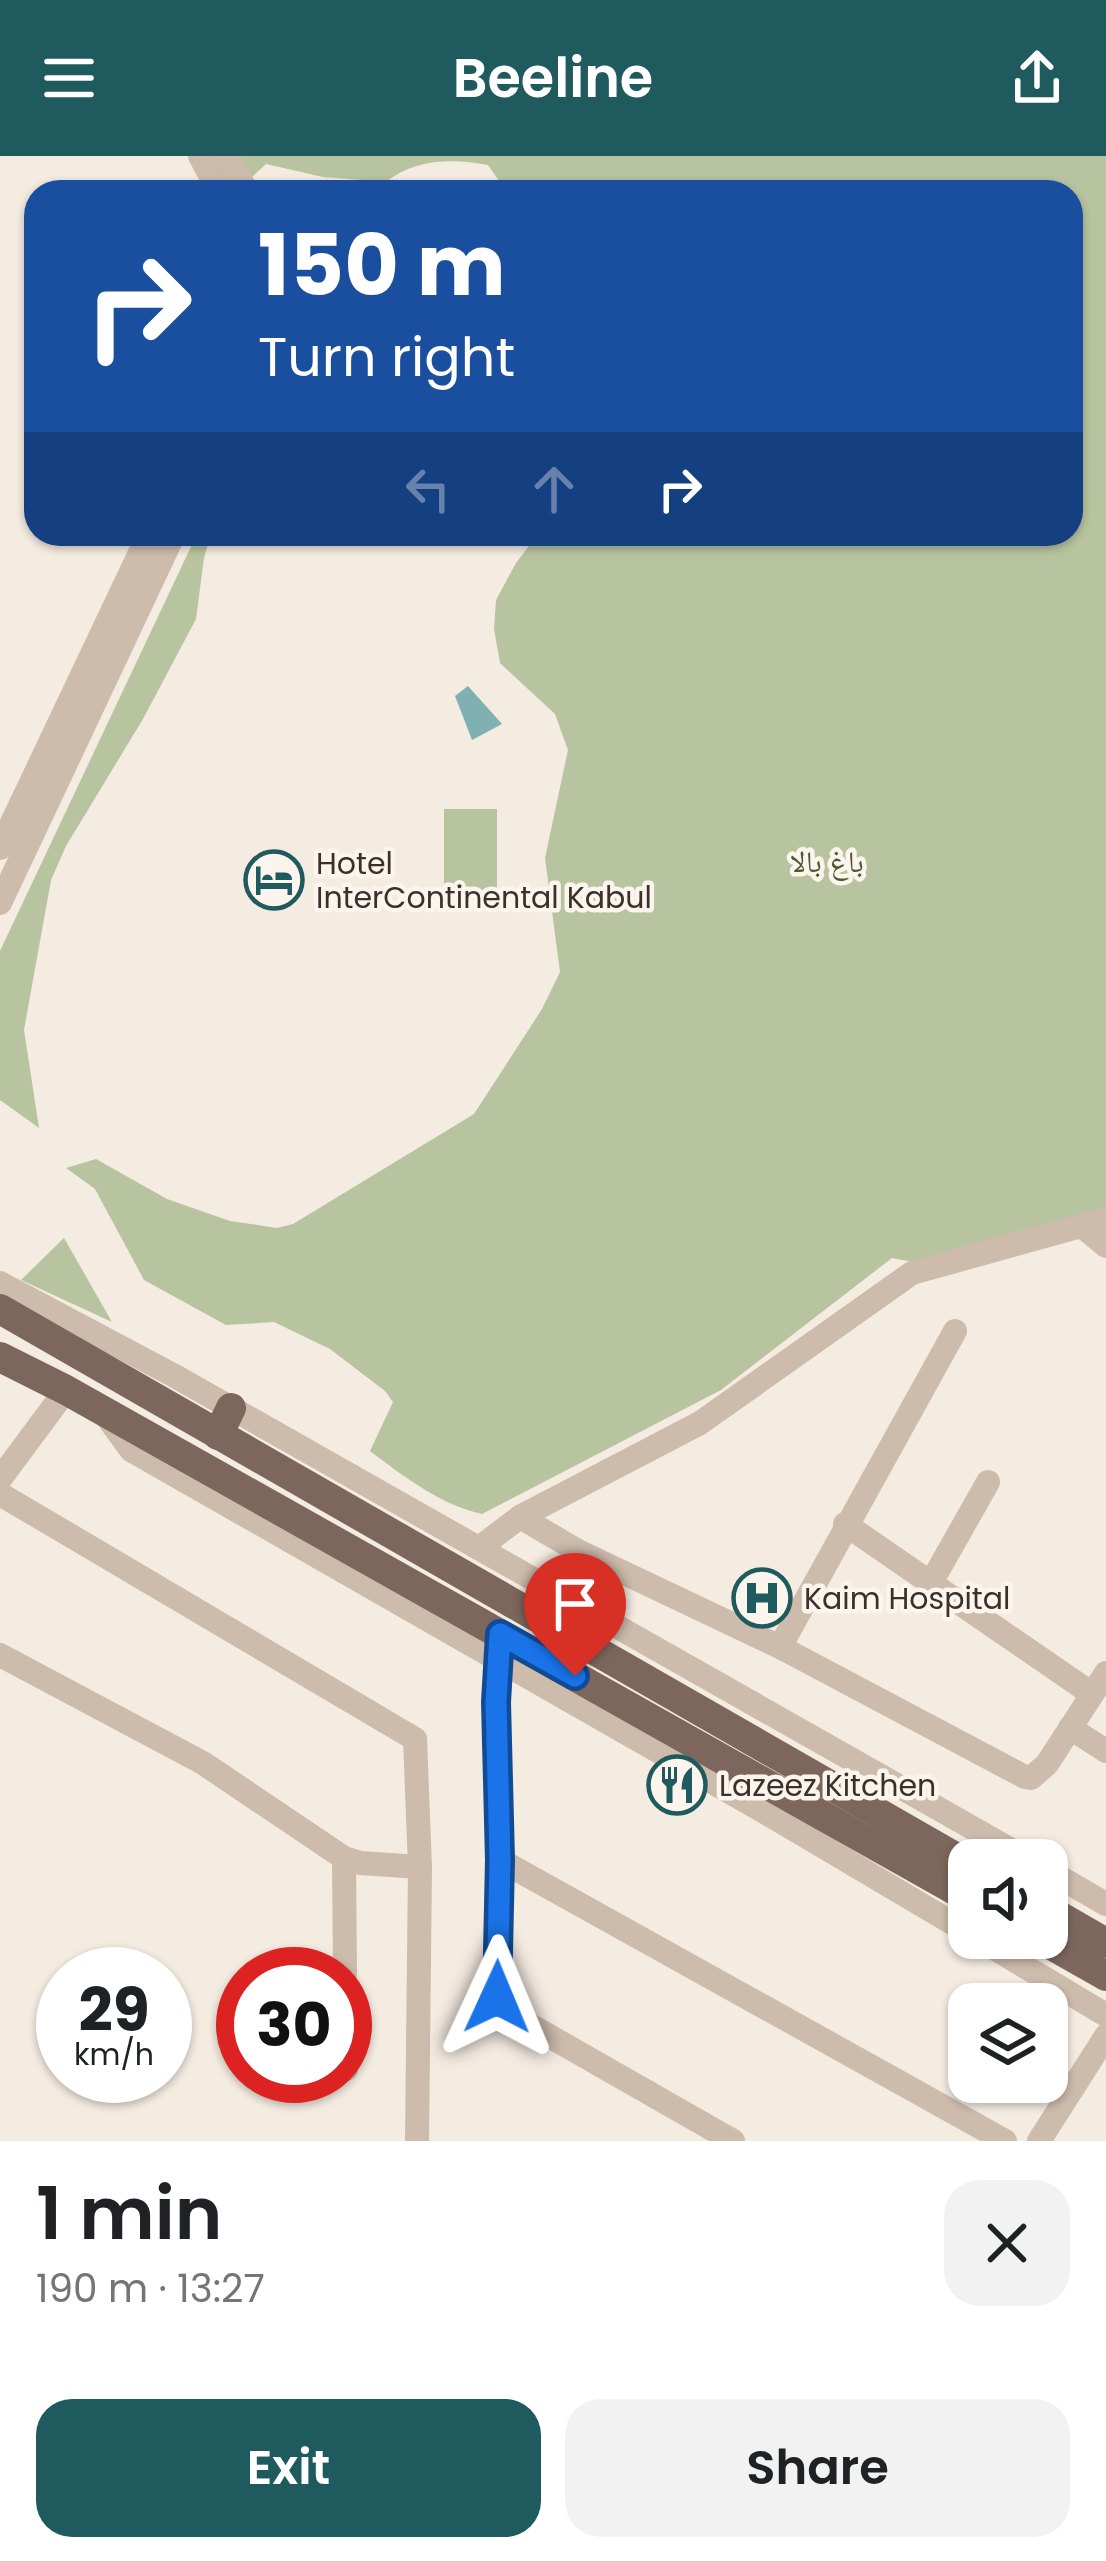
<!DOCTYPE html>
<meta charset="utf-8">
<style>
:root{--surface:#fff;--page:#f2f2f2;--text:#202124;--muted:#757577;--accent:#1f5a5e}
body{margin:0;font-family:Poppins,"Noto Naskh Arabic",sans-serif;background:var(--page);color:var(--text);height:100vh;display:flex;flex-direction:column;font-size:45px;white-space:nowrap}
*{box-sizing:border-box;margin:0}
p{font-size:39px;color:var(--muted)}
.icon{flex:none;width:66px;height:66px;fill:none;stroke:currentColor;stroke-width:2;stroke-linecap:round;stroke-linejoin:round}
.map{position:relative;height:1985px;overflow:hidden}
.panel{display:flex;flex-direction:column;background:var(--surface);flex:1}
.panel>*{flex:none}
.hud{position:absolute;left:24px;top:24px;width:1059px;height:366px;border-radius:36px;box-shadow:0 3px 9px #0004;background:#1a4fa0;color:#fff;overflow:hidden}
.tools{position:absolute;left:948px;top:1683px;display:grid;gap:24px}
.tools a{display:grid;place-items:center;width:120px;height:120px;border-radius:24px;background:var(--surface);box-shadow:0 3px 9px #0004;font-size:60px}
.speed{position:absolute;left:36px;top:1791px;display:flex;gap:24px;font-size:60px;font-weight:700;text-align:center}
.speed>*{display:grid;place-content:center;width:156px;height:156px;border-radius:50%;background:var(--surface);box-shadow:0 3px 9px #0004;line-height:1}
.speed small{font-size:30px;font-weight:400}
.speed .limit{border:18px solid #d22;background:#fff;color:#111}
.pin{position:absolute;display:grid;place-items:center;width:102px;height:102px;color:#fff;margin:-123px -51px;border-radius:50% 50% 50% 0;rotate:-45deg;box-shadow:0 0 12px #0007}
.pin .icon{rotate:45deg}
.me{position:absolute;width:132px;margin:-66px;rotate:1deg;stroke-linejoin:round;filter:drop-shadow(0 0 9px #0008)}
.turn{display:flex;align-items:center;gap:42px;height:252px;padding:0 36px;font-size:54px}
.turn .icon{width:156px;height:156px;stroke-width:2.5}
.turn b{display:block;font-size:84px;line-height:102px}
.lanes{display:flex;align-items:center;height:114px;padding:0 36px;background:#0003;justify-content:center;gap:60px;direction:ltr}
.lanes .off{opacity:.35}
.round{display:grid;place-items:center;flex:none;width:126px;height:126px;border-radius:36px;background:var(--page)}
.overview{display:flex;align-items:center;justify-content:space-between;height:204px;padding:0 36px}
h1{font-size:72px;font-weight:600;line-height:90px}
.action{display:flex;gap:24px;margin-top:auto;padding:24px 36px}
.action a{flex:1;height:138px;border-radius:36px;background:var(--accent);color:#fff;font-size:48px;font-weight:600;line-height:138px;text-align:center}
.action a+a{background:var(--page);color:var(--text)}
header{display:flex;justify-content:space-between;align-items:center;height:156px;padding:0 36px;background:var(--accent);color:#fff;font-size:54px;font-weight:600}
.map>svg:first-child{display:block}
.green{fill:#b8c4a0}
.water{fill:#7fb0b2}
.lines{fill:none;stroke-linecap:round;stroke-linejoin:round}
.minor{stroke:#cdbbac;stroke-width:24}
.major{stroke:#7d675c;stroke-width:30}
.route-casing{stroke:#114b97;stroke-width:30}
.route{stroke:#1a73e8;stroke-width:21}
.labels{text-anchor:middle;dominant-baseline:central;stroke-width:9;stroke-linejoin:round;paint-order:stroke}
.park-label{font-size:30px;fill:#4a5a2e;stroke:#fbf5ee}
.poi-label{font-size:30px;fill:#3b302b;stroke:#fbf5ee;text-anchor:start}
</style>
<header><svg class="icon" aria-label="menu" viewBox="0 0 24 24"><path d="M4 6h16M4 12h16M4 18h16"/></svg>Beeline<svg class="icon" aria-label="share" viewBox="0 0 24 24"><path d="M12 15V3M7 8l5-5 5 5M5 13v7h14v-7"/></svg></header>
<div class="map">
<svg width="1106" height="1985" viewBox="0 0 1106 1985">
<rect width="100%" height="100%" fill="#f4ebe1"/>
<g class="green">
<path d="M200 0H1106V1057L918 1107 892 1102 721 1234 482 1358C441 1349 403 1320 370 1295L393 1246 385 1235 330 1193 274 1166 226 1169 144 1124 95 1033 66 1012 96 1003 167 1043 230 1065 277 1072 293 1068 474 958 542 853 560 816 545 702 568 594 555 558 500 507 494 473 496 444 516 407 538 378H1071V36H498L499 25 488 9C452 2 414 3 386 26L323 21 266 8 236 36H219Z"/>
<path d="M197 378H211L204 402 196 463 143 563 66 690 51 724 24 874 39 972 0 944V795Z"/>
<rect x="444" y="653" width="53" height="92"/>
<path d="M64 1082 112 1166 21 1124Z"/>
</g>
<path class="water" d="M468 530 502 568 472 584 455 540Z"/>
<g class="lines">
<g class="minor">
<path d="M200 0 219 36"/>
<path d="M228 0 247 36"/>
<path d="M0 692 149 378"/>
<path d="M0 747 174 378"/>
<path d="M1082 1070 1106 1090"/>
<path d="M0 1127 173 1219 1029 1704"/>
<path d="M107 1261 131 1294 775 1662 969 1777"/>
<path d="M0 1323 66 1234"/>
<path d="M0 1338 415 1583 420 1711 417 1985"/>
<path d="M520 1361 578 1395 780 1491 1025 1621 1031 1622 1047 1608 1106 1517"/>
<path d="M845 1368 1092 1538"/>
<path d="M479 1392 520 1361 700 1267 912 1117 1106 1063"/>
<path d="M932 1425 988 1326"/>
<path d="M780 1491 955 1175"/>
<path d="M499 1492 497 1841 502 1853 733 1985"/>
<path d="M0 1499 203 1607 344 1702 360 1707 420 1711"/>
<path d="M1070 1572 1106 1595"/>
<path d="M344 1702 345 1818"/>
<path d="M500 1704 1005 1985"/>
<path d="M1047 1714 1106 1748"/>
<path d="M977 1782 1106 1859"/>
<path d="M345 1837 346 1913"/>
<path d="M1039 1985 1106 1880"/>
</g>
<g class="major">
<path d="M0 1153 969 1709"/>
<path d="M0 1201 66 1234 969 1742"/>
<path d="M218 1279 231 1252"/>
<path d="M1047 1753 1106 1787"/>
<path d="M1039 1782 1106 1820"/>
</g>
</g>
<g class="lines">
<g class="route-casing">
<path id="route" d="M497 1841 500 1704 496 1546 500 1478 575 1520"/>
</g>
<use href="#route" class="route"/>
</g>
<defs>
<g id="hotel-ring" transform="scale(3)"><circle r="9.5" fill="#fbf5ee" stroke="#1f5a5e" stroke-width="1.5"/><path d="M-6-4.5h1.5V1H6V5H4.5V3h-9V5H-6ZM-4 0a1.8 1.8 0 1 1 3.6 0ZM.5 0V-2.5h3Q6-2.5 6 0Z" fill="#1f5a5e"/></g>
<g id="hospital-ring" transform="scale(3)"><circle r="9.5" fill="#fbf5ee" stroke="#1f5a5e" stroke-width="1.5"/><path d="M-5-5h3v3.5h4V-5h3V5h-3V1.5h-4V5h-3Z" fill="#1f5a5e"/></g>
<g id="restaurant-ring" transform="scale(3)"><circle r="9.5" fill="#fbf5ee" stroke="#1f5a5e" stroke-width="1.5"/><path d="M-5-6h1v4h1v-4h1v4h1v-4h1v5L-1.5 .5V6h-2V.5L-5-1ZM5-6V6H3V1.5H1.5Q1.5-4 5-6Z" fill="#1f5a5e"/></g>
</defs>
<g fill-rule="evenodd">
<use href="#hotel-ring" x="274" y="724"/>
<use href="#hospital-ring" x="762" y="1442"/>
<use href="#restaurant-ring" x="677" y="1629"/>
</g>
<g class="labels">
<g class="park-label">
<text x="827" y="705">باغ بالا</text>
</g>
<g class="poi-label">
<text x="316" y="707">Hotel<tspan x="316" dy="34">InterContinental Kabul</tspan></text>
<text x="804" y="1442">Kaim Hospital</text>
<text x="719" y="1629">Lazeez Kitchen</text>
</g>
</g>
</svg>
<div class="tools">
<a><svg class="icon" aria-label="sound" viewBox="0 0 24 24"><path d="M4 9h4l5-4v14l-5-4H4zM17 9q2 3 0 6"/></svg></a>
<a><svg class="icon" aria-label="layers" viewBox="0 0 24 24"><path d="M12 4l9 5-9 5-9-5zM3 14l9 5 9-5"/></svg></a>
</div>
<div class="speed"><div>29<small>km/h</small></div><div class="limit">30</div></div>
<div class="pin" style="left:575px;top:1520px;background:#d93025"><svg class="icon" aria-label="arrive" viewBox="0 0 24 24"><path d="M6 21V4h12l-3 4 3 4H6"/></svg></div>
<svg class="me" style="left:497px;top:1841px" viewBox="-20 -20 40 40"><path d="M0-17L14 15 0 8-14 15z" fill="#1a73e8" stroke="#fff" stroke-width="4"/></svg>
<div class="hud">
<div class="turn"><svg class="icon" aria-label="right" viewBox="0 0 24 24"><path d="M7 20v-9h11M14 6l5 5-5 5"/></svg><div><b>150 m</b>Turn right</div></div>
<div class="lanes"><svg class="icon off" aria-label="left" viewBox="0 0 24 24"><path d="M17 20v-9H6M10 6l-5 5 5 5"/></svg><svg class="icon off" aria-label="ahead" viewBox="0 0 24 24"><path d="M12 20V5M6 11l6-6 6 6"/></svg><svg class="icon" aria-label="right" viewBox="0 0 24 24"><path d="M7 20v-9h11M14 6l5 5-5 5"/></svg></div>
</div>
</div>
<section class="panel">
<div class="overview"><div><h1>1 min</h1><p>190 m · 13:27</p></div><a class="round"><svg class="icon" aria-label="close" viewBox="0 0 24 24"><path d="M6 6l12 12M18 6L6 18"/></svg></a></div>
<div class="action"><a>Exit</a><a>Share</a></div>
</section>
